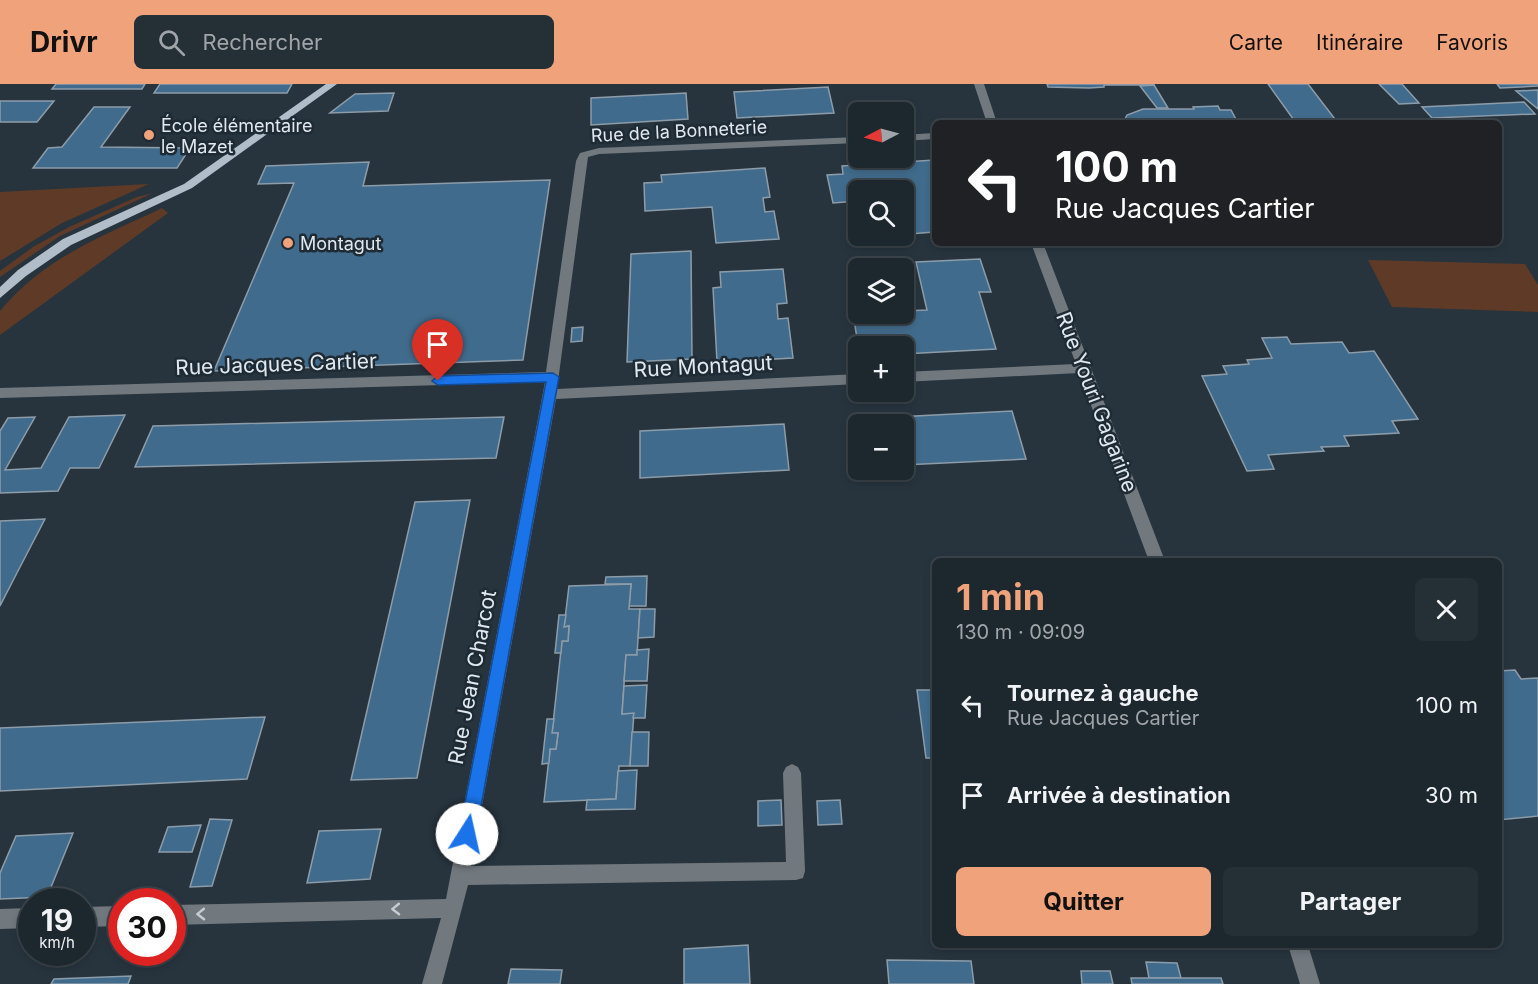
<!DOCTYPE html>
<html lang="fr">
<meta charset="utf-8">
<style>
:root{--surface:#1d272e;--page:#252f36;--text:#f1f3f6;--muted:#a0a5aa;--line:#3b444a;--accent:#f0a27a}
body{margin:0;font-family:Inter,sans-serif;background:var(--page);color:var(--text);height:100vh;display:flex;flex-direction:column;font-size:22px;white-space:nowrap}
*{box-sizing:border-box;margin:0}
p{font-size:20px;color:var(--muted)}
.icon{flex:none;width:33px;height:33px;fill:none;stroke:currentColor;stroke-width:2;stroke-linecap:round;stroke-linejoin:round}
.map{position:relative;flex:1;overflow:hidden}
.panel{position:absolute;left:932px;top:474px;width:570px;height:390px;display:flex;flex-direction:column;background:var(--surface);border-radius:9px;box-shadow:0 3px 9px #0003,0 0 0 2px var(--line)}
.panel>*{flex:none}
.hud{position:absolute;left:932px;top:36px;width:570px;height:126px;border-radius:9px;box-shadow:0 3px 9px #0003,0 0 0 2px var(--line);background:#202124;color:#fff;overflow:hidden}
.needle{width:39px;rotate:264deg}
.buttons{position:absolute;left:848px;top:18px;display:grid;gap:12px}
.buttons a{display:grid;place-items:center;width:66px;height:66px;border-radius:9px;background:var(--surface);box-shadow:0 3px 9px #0003,0 0 0 2px var(--line);font-size:30px}
.speed{position:absolute;left:18px;top:804px;display:flex;gap:12px;font-size:30px;font-weight:700;text-align:center}
.speed>*{display:grid;place-content:center;width:78px;height:78px;border-radius:50%;background:var(--surface);box-shadow:0 3px 9px #0003,0 0 0 2px var(--line);line-height:1}
.speed small{font-size:15px;font-weight:400}
.speed .limit{border:9px solid #d22;background:#fff;color:#111}
.pin{position:absolute;display:grid;place-items:center;width:51px;height:51px;color:#fff;margin:-62px -26px;border-radius:50% 50% 50% 0;rotate:-45deg;box-shadow:0 0 6px #0007}
.pin .icon{rotate:45deg}
.me{position:absolute;width:66px;margin:-33px;rotate:10deg;stroke-linejoin:round;filter:drop-shadow(0 0 4px #0008)}
.turn{display:flex;align-items:center;gap:21px;height:126px;padding:0 24px;font-size:27px}
.turn .icon{width:78px;height:78px;stroke-width:2.5}
.turn b{display:block;font-size:42px;line-height:51px}
.round{display:grid;place-items:center;flex:none;width:63px;height:63px;border-radius:9px;background:var(--page)}
.summary{display:flex;align-items:center;justify-content:space-between;height:102px;padding:0 24px}
h1{font-size:36px;font-weight:700;line-height:45px;color:var(--accent)}
.primary-button{display:flex;gap:12px;margin-top:auto;padding:12px 24px}
.primary-button a{flex:1;height:69px;border-radius:9px;background:var(--accent);color:#111;font-size:24px;font-weight:700;line-height:69px;text-align:center}
.primary-button a+a{background:var(--page);color:var(--text)}
ul{padding:0;list-style:none}
li{display:flex;align-items:center;gap:18px;height:90px;padding:0 24px}
li div{flex:1}
li b{display:block;font-size:22px}
li em{font-style:normal}
header{display:flex;align-items:center;gap:36px;box-sizing:border-box;height:84px;padding:0 30px;background:var(--accent);color:#111}
header strong{font-size:28px}
nav{display:flex;gap:33px;margin-inline-start:auto;font-size:21px}
.search{width:420px;height:54px;background:var(--page);display:flex;align-items:center;gap:15px;box-sizing:border-box;padding:0 21px;border-radius:9px;color:var(--muted);font-size:22px}
.map>svg:first-child{display:block}
.green{fill:#5f3a27}
.building{fill:#416b8c;stroke:#8d9ca9;stroke-width:1.5}
.lines{fill:none;stroke-linecap:round;stroke-linejoin:round}
.minor{fill:#72797e;fill-rule:evenodd}
.major{fill:#b1bec9;fill-rule:evenodd}
.oneway{stroke:#c5cdd4}
.route{fill:#1a73e8;stroke:#114b97;stroke-width:1.5}
.poi-dot{fill:#f0a27a;stroke:#1e2a34;stroke-width:2}
.labels{text-anchor:middle;dominant-baseline:central;stroke-width:5;stroke-linejoin:round;paint-order:stroke}
.far-poi-label{font-size:18px;fill:#e1e9f0;stroke:#1e2a34;text-anchor:start}
.far-street-label{font-size:18px;fill:#e1e9f0;stroke:#1e2a34}
.street-label{font-size:21px;fill:#e1e9f0;stroke:#1e2a34}
</style>
<header>
<strong>Drivr</strong>
<div class="search"><svg class="icon" aria-label="search" viewBox="0 0 24 24"><circle cx="10" cy="10" r="6"/><path d="M15 15l6 6"/></svg>Rechercher</div>
<nav><a>Carte</a><a>Itinéraire</a><a>Favoris</a></nav>
</header>
<div class="map">
<svg width="1538" height="900" viewBox="0 0 1538 900">
<rect width="100%" height="100%" fill="#27343e"/>
<g class="green">
<path d="M149 100 62 139 0 177V108Z"/>
<path d="M153 109 60 152 0 193V187L33 163 69 143 137 113Z"/>
<path d="M162 124 168 129 0 251V227C46 172 100 154 162 124Z"/>
<path d="M1368 176 1525 180 1538 201V228L1392 223Z"/>
</g>
<g class="building">
<path d="M56 0H145L142 5H52Z"/>
<path d="M160 0H292L287 9H154Z"/>
<path d="M1047 0H1154V1H1104V3L1089 4 1048 3Z"/>
<path d="M1268 0H1308L1338 39H1296Z"/>
<path d="M1379 0H1402L1419 19 1399 20Z"/>
<path d="M1497 0H1538V2L1500 4Z"/>
<path d="M1154 1 1168 24H1157L1140 2Z"/>
<path d="M828 3 834 29 737 34 734 8Z"/>
<path d="M1538 6V25L1516 7Z"/>
<path d="M394 9 388 27 330 29 355 10Z"/>
<path d="M686 9 688 35 591 41V14Z"/>
<path d="M0 17H54L37 38H0Z"/>
<path d="M1524 18 1535 30 1432 34 1422 23Z"/>
<path d="M1218 22 1220 26H1231L1238 39H1127L1125 35 1127 31 1143 25H1194L1193 23Z"/>
<path d="M94 23H130L101 63 190 64 177 84H33L48 64 62 63Z"/>
<path d="M934 76V148L909 150 903 129V106H858V117L833 119 827 91 843 90 842 82Z"/>
<path d="M369 78 363 102 550 96 523 276 214 287 294 99 258 100 266 82Z"/>
<path d="M765 84 770 113 763 114 765 128 774 127 779 155 716 159 712 123 645 127 644 99 662 98 661 91Z"/>
<path d="M691 167 692 275 627 278 631 170Z"/>
<path d="M980 175 991 208H979L996 265 903 270V262L858 260 852 224 858 223V230H903V221L904 227 927 226 916 178Z"/>
<path d="M783 185 787 219 777 220 778 235 788 234 793 274 717 278 713 204 721 203 720 188Z"/>
<path d="M583 243 582 257 571 258 572 244Z"/>
<path d="M1287 253 1291 260 1342 258 1349 269 1374 267 1418 335 1392 337 1399 349 1344 352 1349 362 1321 363 1324 367 1268 371 1274 385 1247 387 1202 292 1227 290 1223 282 1249 280 1247 276 1272 274 1262 254Z"/>
<path d="M1012 327 1026 375 903 381V340H879L877 334Z"/>
<path d="M125 331 99 384H70L58 407 0 409V347L8 334 35 333 5 386 41 384 69 333Z"/>
<path d="M504 333 496 374 135 383 153 342Z"/>
<path d="M784 340 789 386 640 394V347Z"/>
<path d="M470 416 417 694 351 696 415 418Z"/>
<path d="M45 435 19 485 0 522V437Z"/>
<path d="M647 492 646 522H629L631 500H605L606 493Z"/>
<path d="M631 500 629 525H640L637 571H626L622 630 634 629 630 682H619L616 715 544 718 550 665H556L558 649H552L562 557H568L569 542 564 543 569 502Z"/>
<path d="M640 525H655L654 553 638 554Z"/>
<path d="M559 531H566L564 543 569 542 568 557H562L561 569H555Z"/>
<path d="M649 565 647 597H624L626 571H637V566Z"/>
<path d="M1515 586 1521 595 1538 594V732L1498 736V587Z"/>
<path d="M647 601 645 634H633L634 629 622 630 624 602Z"/>
<path d="M917 606H934V674H926Z"/>
<path d="M265 633 247 695 0 707V644Z"/>
<path d="M547 635H554L552 649H558L556 665H550L549 679 542 680Z"/>
<path d="M632 648H649L648 682H630Z"/>
<path d="M637 686 635 725 586 726 587 716 616 715 618 687Z"/>
<path d="M781 716 782 741 758 742V717Z"/>
<path d="M840 716 842 740 818 741 817 717Z"/>
<path d="M210 735 232 736 212 802 190 803Z"/>
<path d="M201 741 192 768H159L168 743Z"/>
<path d="M381 745 370 795 307 799 319 747Z"/>
<path d="M73 749 47 813 0 815V789L16 752Z"/>
<path d="M748 861 750 900H684V865Z"/>
<path d="M887 876 971 877 974 900H889Z"/>
<path d="M1146 878 1177 879 1181 894H1149Z"/>
<path d="M511 885 562 886 560 900H508Z"/>
<path d="M1081 887H1110L1113 900H1082Z"/>
<path d="M131 892 128 900H51L54 895Z"/>
<path d="M1131 894H1221L1223 900H1132Z"/>
</g>
<g class="lines">
<g class="minor">
<path d="M974 0H984L997 39H987Z"/>
<path d="M934 49V55L903 57V51Z"/>
<path d="M858 53V59L599 70 588 73 557 305 858 290V300L556 315 471 782 786 778 783 689 786 683 792 680 798 683 801 689 805 787 803 794 796 796 468 801 442 900H422L441 834 172 841V821L446 815 545 298 0 314V304L546 288 576 77 580 69 599 64Z"/>
<path d="M1031 159H1043L1165 477H1149L1079 289 903 298V288L1076 280Z"/>
<path d="M122 822V842L82 843V823Z"/>
<path d="M32 824V844L0 845V825Z"/>
<path d="M1288 861H1308L1320 900H1300Z"/>
</g>
<path class="major" d="M326 0H337L192 104 71 161 26 192 0 214V203L18 186 63 155 184 100Z"/>
</g>
<defs><path id="oneway-chevron" d="M-2-3.5L2.5 0L-2 3.5" fill="none" stroke-width="1.6" stroke-linecap="round" stroke-linejoin="round" transform="scale(1.5)"/></defs>
<g class="oneway">
<use href="#oneway-chevron" transform="translate(396 825) rotate(179)"/>
<use href="#oneway-chevron" transform="translate(201 830) rotate(179)"/>
</g>
<path class="route" d="M553 289 559 293 476 750 473 755 467 758 461 755 459 750 546 298 438 301 432 297 438 292Z"/>
<g class="poi-dot">
<circle cx="149" cy="51" r="6"/>
<circle cx="288" cy="159" r="6"/>
</g>
<g class="labels">
<g class="far-poi-label">
<text x="161" y="41">École élémentaire<tspan x="161" dy="21">le Mazet</tspan></text>
<text x="300" y="159">Montagut</text>
</g>
<g class="far-street-label">
<text transform="translate(679 47) rotate(-3)">Rue de la Bonneterie</text>
</g>
<g class="street-label">
<text transform="translate(276 280) rotate(-2)">Rue Jacques Cartier</text>
<text transform="translate(703 282) rotate(-3)">Rue Montagut</text>
<text transform="translate(1097 318) rotate(69)">Rue Youri Gagarine</text>
<text transform="translate(472 593) rotate(-79)">Rue Jean Charcot</text>
</g>
</g>
</svg>
<div class="buttons">
<a><svg class="needle" viewBox="-14 -14 28 28"><path d="M0-13l5 13h-10z" fill="#e53935"/><path d="M0 13l5-13h-10z" fill="#a0a5aa"/></svg></a>
<a><svg class="icon" aria-label="search" viewBox="0 0 24 24"><circle cx="10" cy="10" r="6"/><path d="M15 15l6 6"/></svg></a>
<a><svg class="icon" aria-label="layers" viewBox="0 0 24 24"><path d="M12 4l9 5-9 5-9-5zM3 14l9 5 9-5"/></svg></a>
<a>+</a>
<a>−</a>
</div>
<div class="speed"><div>19<small>km/h</small></div><div class="limit">30</div></div>
<div class="pin" style="left:438px;top:297px;background:#d93025"><svg class="icon" aria-label="arrive" viewBox="0 0 24 24"><path d="M6 21V4h12l-3 4 3 4H6"/></svg></div>
<svg class="me" style="left:467px;top:750px" viewBox="-20 -20 40 40"><circle r="19" fill="#fff"/><path d="M0-13L10 11 0 6-10 11z" fill="#1a73e8"/></svg>
<div class="hud">
<div class="turn"><svg class="icon" aria-label="left" viewBox="0 0 24 24"><path d="M17 20v-9H6M10 6l-5 5 5 5"/></svg><div><b>100 m</b>Rue Jacques Cartier</div></div>
</div>
<section class="panel">
<div class="summary"><div><h1>1 min</h1><p>130 m · 09:09</p></div><a class="round"><svg class="icon" aria-label="close" viewBox="0 0 24 24"><path d="M6 6l12 12M18 6L6 18"/></svg></a></div>
<ul>
<li><svg class="icon" aria-label="left" viewBox="0 0 24 24"><path d="M17 20v-9H6M10 6l-5 5 5 5"/></svg><div><b>Tournez à gauche</b><p>Rue Jacques Cartier</p></div><em>100 m</em></li>
<li><svg class="icon" aria-label="arrive" viewBox="0 0 24 24"><path d="M6 21V4h12l-3 4 3 4H6"/></svg><div><b>Arrivée à destination</b></div><em>30 m</em></li>
</ul>
<div class="primary-button"><a>Quitter</a><a>Partager</a></div>
</section>
</div>
